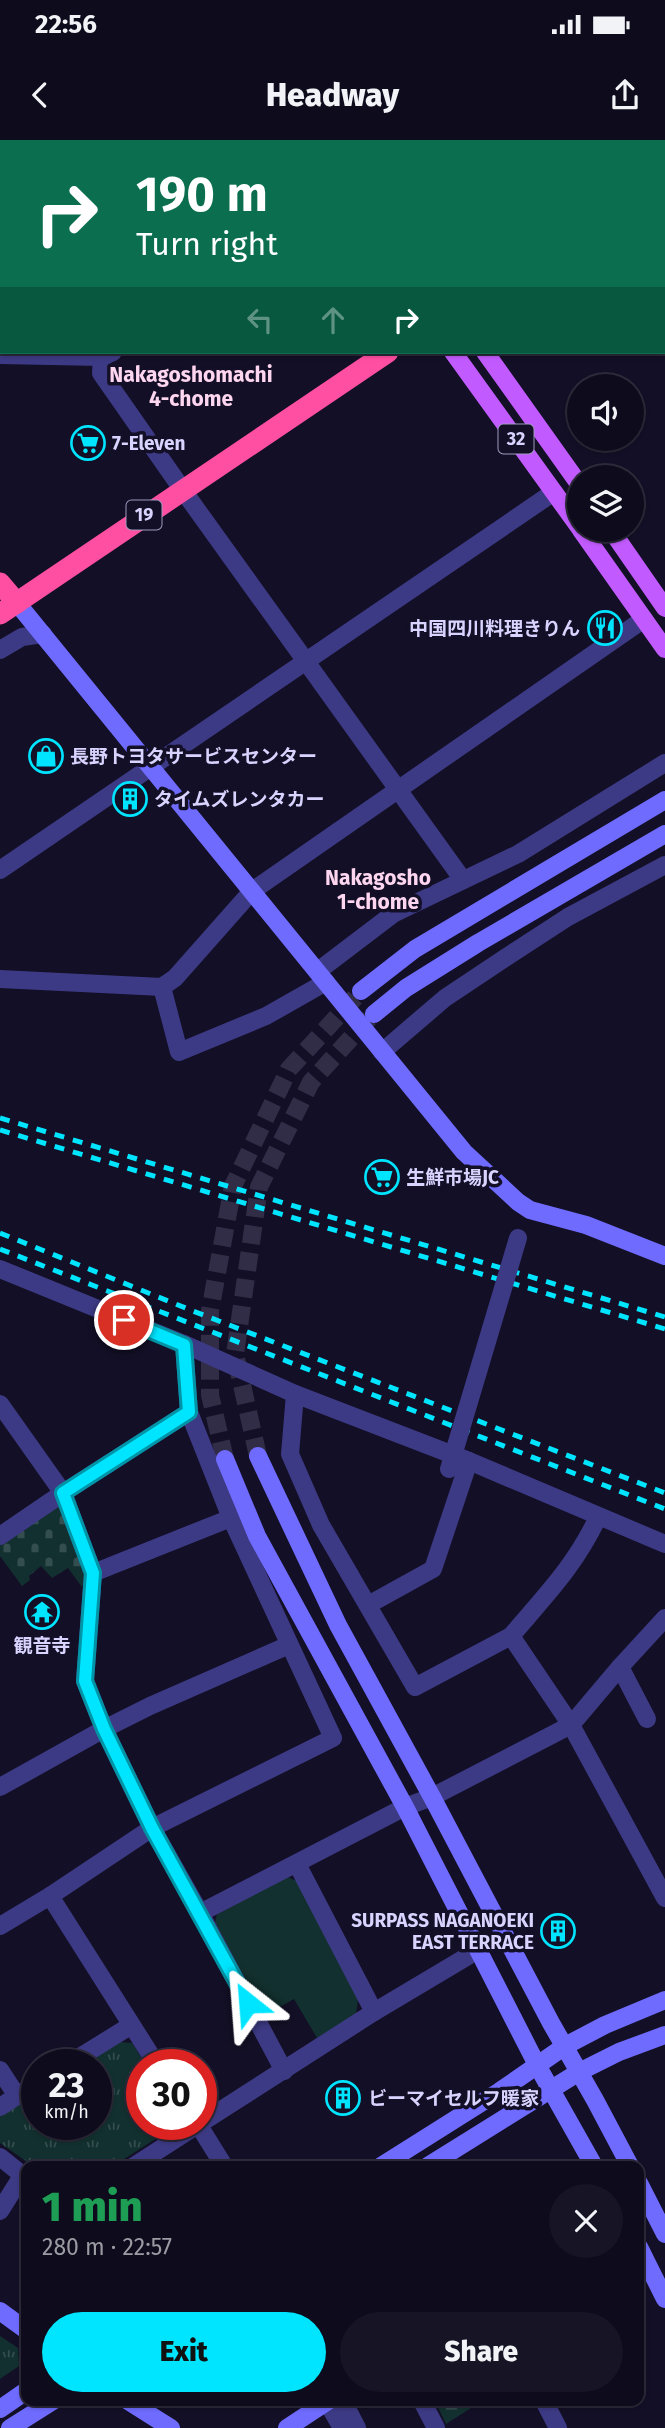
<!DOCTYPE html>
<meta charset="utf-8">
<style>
:root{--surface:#0e0b1c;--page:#171425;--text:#f1f3f6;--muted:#9b9ba3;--line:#2e2b3b;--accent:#00e5ff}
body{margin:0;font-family:"Fira Sans","Noto Sans JP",sans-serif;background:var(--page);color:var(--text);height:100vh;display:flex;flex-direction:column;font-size:26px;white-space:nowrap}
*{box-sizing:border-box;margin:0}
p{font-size:23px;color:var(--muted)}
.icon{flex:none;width:38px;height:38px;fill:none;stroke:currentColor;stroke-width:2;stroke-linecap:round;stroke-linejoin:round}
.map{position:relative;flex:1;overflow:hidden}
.panel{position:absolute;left:21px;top:2021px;width:623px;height:245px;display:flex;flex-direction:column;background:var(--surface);border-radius:14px;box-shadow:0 2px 5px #0004,0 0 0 2px var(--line)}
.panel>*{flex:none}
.guide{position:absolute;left:0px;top:0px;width:665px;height:214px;box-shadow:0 2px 5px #0004,0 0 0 2px var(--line);background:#0b6e4f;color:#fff;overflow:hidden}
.buttons{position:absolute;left:567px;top:234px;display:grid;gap:14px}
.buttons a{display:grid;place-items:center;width:77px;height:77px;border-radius:50%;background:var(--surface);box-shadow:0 2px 5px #0004,0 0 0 2px var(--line);font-size:35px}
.speed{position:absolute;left:21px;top:1909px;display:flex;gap:14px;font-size:35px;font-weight:700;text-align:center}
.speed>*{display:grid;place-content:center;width:91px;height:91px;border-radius:50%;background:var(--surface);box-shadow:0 2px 5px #0004,0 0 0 2px var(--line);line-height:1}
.speed small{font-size:18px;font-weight:400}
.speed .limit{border:10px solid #d22;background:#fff;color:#111}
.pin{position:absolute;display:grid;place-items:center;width:60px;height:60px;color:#fff;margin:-30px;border:4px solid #fff;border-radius:50%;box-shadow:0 2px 7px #0007}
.me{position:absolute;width:77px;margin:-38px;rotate:332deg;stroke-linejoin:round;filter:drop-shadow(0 0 5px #0008)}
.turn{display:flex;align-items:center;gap:24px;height:147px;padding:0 21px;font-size:32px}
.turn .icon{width:91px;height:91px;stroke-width:2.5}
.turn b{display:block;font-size:49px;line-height:60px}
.lanes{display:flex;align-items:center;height:66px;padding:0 21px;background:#0003;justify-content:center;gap:35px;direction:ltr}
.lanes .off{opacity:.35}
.round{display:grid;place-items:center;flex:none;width:74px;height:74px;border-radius:37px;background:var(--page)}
.headline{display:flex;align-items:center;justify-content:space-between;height:119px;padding:0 21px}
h1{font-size:42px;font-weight:800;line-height:52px;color:#1e9e55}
.primary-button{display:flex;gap:14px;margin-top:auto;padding:14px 21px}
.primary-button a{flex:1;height:80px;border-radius:42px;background:var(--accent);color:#111;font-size:28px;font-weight:800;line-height:80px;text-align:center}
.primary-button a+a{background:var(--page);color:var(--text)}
.status{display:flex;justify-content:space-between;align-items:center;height:49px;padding:0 35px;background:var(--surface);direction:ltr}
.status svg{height:19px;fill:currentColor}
header{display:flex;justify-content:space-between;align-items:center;height:91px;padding:0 21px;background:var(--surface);font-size:32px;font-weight:800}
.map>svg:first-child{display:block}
.green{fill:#12302f}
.forest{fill:url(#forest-firs)}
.cemetery{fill:url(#cemetery-stones)}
.park{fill:url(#park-tufts)}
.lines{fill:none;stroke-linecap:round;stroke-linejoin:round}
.stream{stroke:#0c2248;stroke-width:6}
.secondary-tunnel{stroke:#312d47;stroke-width:18;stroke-dasharray:18 9;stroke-linecap:butt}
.street{stroke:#3d3a85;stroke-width:18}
.secondary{stroke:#6f6bff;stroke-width:18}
.primary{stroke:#c25bff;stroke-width:18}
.highway{stroke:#ff4fa3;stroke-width:21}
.rail{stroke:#00e5ff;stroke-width:5;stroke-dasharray:10 9;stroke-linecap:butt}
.street-bridge{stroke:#3d3a85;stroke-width:18}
.route-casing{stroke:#0095a6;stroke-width:18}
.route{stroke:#00e5ff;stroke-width:12}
.labels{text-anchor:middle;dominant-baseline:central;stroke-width:7;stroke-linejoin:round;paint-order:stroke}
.shield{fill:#130f26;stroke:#9e99be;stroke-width:2}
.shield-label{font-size:18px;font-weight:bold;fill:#d9d4ff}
.poi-label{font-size:19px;font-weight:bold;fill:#d9d4ff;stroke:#130f26;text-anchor:start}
.neighbourhood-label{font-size:21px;font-weight:bold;fill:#ffd6f0;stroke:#130f26}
</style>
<div class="status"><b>22:56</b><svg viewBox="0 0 49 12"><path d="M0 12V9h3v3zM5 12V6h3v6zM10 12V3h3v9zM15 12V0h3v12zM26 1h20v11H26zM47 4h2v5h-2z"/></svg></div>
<header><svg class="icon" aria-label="back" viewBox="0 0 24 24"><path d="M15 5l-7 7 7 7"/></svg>Headway<svg class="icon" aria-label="share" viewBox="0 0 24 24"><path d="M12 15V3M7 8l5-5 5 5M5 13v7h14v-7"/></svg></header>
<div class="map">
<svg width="665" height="2288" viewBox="0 0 665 2288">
<defs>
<pattern id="forest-firs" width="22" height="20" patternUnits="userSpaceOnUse" patternTransform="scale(1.75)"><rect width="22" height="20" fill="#12302f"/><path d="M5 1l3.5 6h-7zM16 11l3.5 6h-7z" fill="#344d4e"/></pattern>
<pattern id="cemetery-stones" width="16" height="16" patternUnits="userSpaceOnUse" patternTransform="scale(1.75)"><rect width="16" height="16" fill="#12302f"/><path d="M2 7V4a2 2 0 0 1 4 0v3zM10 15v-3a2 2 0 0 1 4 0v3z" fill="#344d4e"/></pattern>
<pattern id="park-tufts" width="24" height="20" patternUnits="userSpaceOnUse" patternTransform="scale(1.75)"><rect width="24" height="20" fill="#12302f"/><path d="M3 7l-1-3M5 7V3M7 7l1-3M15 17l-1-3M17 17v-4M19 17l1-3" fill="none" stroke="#344d4e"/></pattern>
</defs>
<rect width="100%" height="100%" fill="#130f26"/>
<path class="green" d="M288 1737 299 1742 358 1859 356 1875 317 1898 294 1859 264 1876 214 1786 217 1774Z"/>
<path class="forest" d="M435 2261H482L446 2284Z"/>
<path class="cemetery" d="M59 1365 87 1434 82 1447 68 1428 52 1438 41 1426 29 1436 30 1440 22 1446 0 1416V1400Z"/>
<g class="park">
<path d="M120 1902 132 1903 146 1925H142V1984L176 1986 113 2026H33L0 2003V1976L37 1953V1984H96V1925H82Z"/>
<path d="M0 2196 18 2208 19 2226 0 2239Z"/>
</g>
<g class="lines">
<g class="stream">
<path d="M631 2 634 0"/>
<path d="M0 146 2 147"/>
</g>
<g class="secondary-tunnel">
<path d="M258 1316 235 1214 259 1047 311 942 371 876"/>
<path d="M225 1319 210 1255V1171L233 1046 289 929 361 851"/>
</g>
<g class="street">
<path d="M116 0 117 2"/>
<path d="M378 0 379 2"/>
<path d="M0 215 102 217 113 212"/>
<path d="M102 217 101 233 182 349 463 740"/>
<path d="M0 510 22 497 43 494"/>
<path d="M0 730 554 352"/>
<path d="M318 831 393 774 518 714 665 623"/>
<path d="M0 839 162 847 175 838 252 751 644 479"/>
<path d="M162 847 179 912 266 876 326 842"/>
<path d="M382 912 445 858 505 818 568 777 665 725"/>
<path d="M0 1129 184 1204"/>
<path d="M295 1254 290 1314 321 1385 415 1547 511 1496 571 1585 665 1758"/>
<path d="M0 1264 63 1353 93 1433 85 1541 104 1589 152 1688 200 1773 284 1931"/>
<path d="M0 1396 63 1353 189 1272"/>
<path d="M93 1433 231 1378"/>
<path d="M368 1465 433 1429 469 1321"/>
<path d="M511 1496C545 1456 575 1426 598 1377"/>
<path d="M620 1527 647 1579"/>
<path d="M0 1647 104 1589 150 1566 289 1505"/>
<path d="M297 1724 374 1872"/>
<path d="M50 1756 157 1925"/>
<path d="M200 1773 405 1667 432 1657 571 1585 620 1527 665 1478"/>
<path d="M0 1786 50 1756 152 1688 333 1598 231 1378 189 1272 184 1204 295 1254 469 1321 665 1404"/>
<path d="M67 1925 130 1886"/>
<path d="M0 1930 17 1956"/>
<path d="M0 1967 37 1943"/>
<path d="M201 1983 374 1872 468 1816 476 1805"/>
<path d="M198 1984 224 2026"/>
<path d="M0 2017 26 2038"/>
<path d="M134 2026 199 1984"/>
<path d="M0 2071 22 2036"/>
<path d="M343 2261 357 2288"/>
<path d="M422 2261 436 2288"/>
<path d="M544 2261 558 2288"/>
<path d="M327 2262 342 2288"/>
</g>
<g class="secondary">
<path d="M17 463 464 1012 518 1062 530 1070 586 1085 665 1116"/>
<path d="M361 851 415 809 665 660"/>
<path d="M374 874 406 848 478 803 665 694"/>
<path d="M258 1316 338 1485 432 1657 551 1883 595 1960 630 2026"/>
<path d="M225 1319 257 1396 405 1667 537 1925 594 2026"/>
<path d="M381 2026 500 1951 565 1906 605 1885 665 1860"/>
<path d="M428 2026 579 1932 619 1912 665 1895"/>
<path d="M639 2043 665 2094"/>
<path d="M639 2107 665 2159"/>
<path d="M0 2171 26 2190"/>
<path d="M128 2261 171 2288"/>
<path d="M0 2269 26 2251"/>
<path d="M10 2288 53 2261"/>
<path d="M287 2288 328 2261"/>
</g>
<g class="primary">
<path d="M453 212 579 387"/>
<path d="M485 212 579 344"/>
<path d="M581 390 665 509"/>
<path d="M611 390 665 468"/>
</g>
<g class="highway">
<path d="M663 26 665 25"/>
<path d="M0 443 17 463"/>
<path d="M0 474 388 212"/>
</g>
<g class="rail">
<path d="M0 978 665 1177"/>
<path d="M0 990 665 1189"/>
<path d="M0 1093 193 1171 665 1353"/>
<path d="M0 1109 665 1369"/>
</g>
<path class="street-bridge" d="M449 1329 518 1098"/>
</g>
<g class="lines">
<g class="route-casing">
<path id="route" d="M124 1180 184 1205 189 1272 63 1353 93 1433 85 1541 104 1589 152 1688 248 1863"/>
</g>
<use href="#route" class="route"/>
</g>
<defs>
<g id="supermarket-ring" transform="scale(1.75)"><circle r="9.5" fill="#130f26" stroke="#00e5ff" stroke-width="1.5"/><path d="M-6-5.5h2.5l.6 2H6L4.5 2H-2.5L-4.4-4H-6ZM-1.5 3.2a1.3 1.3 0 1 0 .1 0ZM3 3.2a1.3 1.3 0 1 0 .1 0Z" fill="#00e5ff"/></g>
<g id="restaurant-ring" transform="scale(1.75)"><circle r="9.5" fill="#130f26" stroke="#00e5ff" stroke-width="1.5"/><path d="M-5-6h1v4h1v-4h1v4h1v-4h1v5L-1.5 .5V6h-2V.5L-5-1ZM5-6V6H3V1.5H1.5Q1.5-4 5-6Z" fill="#00e5ff"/></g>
<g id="shop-ring" transform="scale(1.75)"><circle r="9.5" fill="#130f26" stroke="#00e5ff" stroke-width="1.5"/><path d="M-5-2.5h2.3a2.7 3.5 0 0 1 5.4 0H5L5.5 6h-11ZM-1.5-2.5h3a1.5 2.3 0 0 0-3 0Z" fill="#00e5ff"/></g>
<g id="building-ring" transform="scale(1.75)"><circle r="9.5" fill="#130f26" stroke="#00e5ff" stroke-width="1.5"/><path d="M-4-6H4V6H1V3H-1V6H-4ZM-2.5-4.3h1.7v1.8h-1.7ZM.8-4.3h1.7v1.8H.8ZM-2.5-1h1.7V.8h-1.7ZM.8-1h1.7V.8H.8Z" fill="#00e5ff"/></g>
<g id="temple-ring" transform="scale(1.75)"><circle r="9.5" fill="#130f26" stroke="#00e5ff" stroke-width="1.5"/><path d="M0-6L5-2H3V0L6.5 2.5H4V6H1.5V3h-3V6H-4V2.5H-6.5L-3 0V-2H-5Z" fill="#00e5ff"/></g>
</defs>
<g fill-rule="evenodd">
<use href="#supermarket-ring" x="88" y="303"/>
<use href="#restaurant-ring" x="605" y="488"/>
<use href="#shop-ring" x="46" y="616"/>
<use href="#building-ring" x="130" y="659"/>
<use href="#supermarket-ring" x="382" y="1037"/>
<use href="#temple-ring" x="42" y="1472"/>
<use href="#building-ring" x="558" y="1791"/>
<use href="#building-ring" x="343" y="1958"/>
</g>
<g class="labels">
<g class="shield">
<rect x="498.5" y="284.5" width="35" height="29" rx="5"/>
<rect x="126.5" y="360.5" width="35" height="29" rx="5"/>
</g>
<g class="shield-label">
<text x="516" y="299">32</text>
<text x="144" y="375">19</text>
</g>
<g class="poi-label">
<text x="112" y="303">7-Eleven</text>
<text x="580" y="488" text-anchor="end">中国四川料理きりん</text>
<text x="70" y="616">長野トヨタサービスセンター</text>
<text x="154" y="659">タイムズレンタカー</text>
<text x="406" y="1037">生鮮市場JC</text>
<text x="42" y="1505" text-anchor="middle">観音寺</text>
<text x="534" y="1780" text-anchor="end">SURPASS NAGANOEKI<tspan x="534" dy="22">EAST TERRACE</tspan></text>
<text x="368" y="1958">ビーマイセルフ暖家</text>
</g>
<g class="neighbourhood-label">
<text x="191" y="235">Nakagoshomachi<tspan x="191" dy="24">4-chome</tspan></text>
<text x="378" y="738">Nakagosho<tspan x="378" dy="24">1-chome</tspan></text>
</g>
</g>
</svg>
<div class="buttons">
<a><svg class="icon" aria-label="sound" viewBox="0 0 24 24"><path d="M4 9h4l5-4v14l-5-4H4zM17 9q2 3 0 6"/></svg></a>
<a><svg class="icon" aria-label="layers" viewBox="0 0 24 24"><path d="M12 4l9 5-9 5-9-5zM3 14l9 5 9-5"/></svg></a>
</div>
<div class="speed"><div>23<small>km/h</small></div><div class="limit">30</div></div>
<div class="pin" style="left:124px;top:1180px;background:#d93025"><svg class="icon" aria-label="arrive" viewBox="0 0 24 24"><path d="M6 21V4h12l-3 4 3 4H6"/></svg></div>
<svg class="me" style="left:248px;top:1863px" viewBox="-20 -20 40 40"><path d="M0-17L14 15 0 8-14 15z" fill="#00e5ff" stroke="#fff" stroke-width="4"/></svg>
<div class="guide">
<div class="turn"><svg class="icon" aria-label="right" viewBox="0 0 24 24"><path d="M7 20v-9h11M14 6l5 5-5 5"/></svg><div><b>190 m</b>Turn right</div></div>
<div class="lanes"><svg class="icon off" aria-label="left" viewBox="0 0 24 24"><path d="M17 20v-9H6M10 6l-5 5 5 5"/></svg><svg class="icon off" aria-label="ahead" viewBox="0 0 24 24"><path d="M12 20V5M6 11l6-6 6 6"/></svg><svg class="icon" aria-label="right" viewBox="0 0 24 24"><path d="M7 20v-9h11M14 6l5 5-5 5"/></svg></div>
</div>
<section class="panel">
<div class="headline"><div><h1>1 min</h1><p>280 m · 22:57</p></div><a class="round"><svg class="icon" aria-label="close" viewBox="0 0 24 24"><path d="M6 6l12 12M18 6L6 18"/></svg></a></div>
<div class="primary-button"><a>Exit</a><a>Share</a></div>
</section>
</div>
